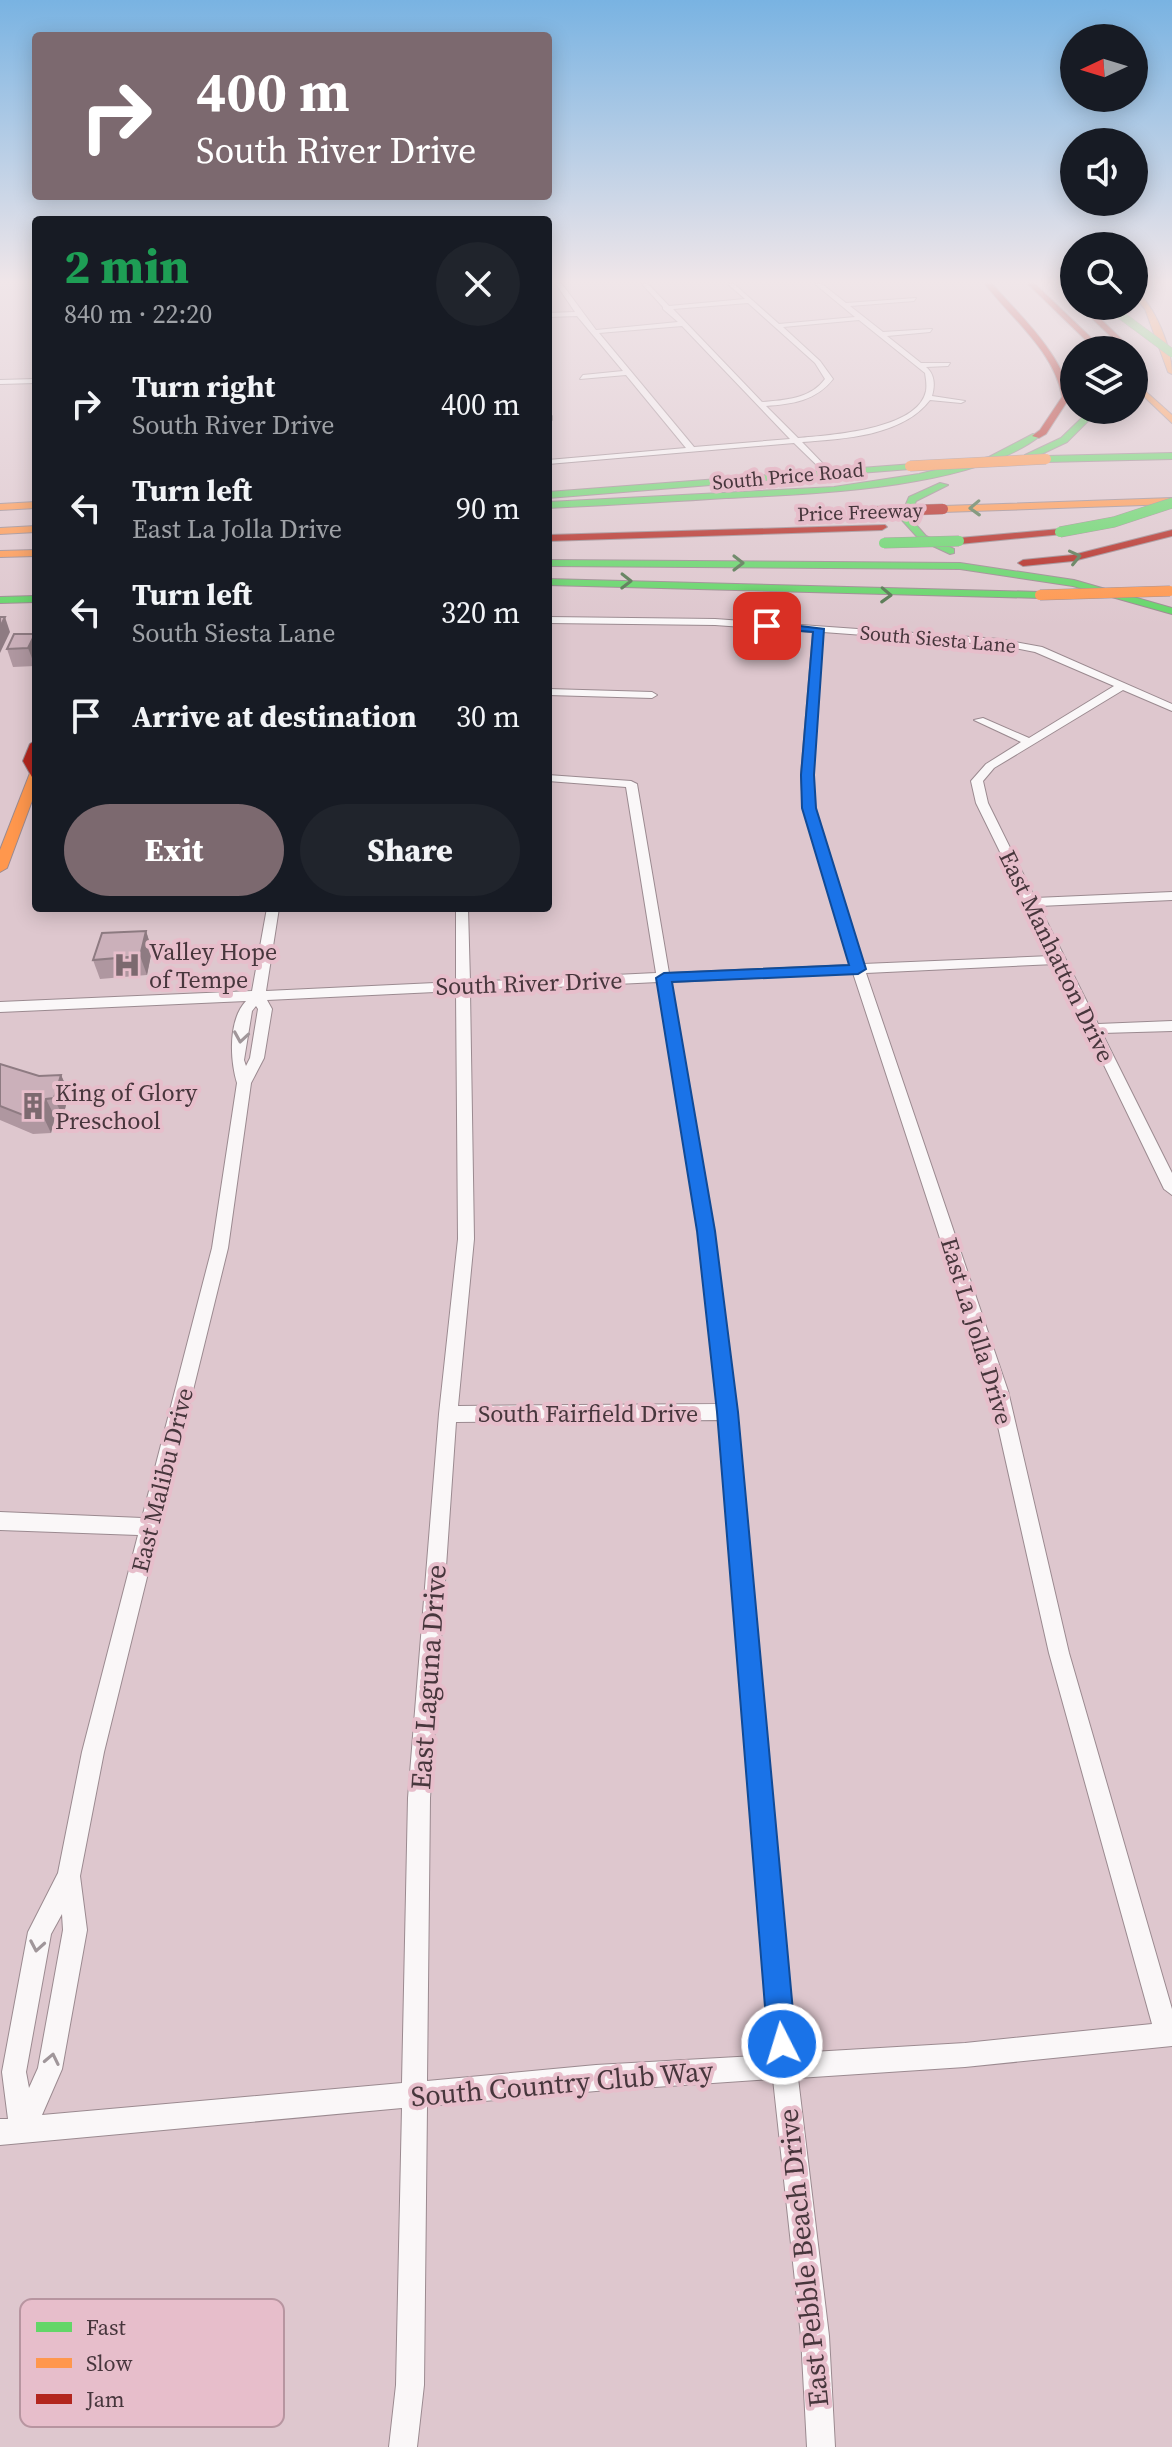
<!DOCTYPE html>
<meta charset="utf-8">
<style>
:root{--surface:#171b24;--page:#20242c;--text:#f1f3f6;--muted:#9ea1a6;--accent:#7c696f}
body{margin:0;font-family:"Source Serif 4",serif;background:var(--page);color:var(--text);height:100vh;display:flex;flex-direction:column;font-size:30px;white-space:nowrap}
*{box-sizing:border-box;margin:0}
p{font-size:26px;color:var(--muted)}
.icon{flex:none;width:44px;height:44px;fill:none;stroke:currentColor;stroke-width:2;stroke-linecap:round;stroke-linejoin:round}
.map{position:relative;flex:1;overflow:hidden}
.sheet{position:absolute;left:32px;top:216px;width:520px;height:696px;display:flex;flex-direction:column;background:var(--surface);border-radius:8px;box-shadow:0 4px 20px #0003}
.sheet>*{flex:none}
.top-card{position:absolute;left:32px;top:32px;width:520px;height:168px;border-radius:8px;box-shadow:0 4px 20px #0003;background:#7c696f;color:#fff;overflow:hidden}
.needle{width:52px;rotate:266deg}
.tools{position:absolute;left:1060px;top:24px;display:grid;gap:16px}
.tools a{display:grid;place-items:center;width:88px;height:88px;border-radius:50%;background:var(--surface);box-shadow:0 4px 20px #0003;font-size:40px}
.pin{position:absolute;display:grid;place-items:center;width:68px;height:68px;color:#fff;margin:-34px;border-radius:16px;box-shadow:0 4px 12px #0006}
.me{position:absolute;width:88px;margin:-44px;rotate:355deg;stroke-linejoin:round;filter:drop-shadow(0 0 6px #0008)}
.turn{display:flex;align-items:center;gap:28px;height:168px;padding:0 32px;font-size:36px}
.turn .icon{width:104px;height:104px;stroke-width:2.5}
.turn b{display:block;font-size:56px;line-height:68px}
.round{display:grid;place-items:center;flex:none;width:84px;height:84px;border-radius:42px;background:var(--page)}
.headline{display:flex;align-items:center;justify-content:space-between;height:136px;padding:0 32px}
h1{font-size:48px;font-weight:800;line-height:60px;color:#1e9e55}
.button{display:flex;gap:16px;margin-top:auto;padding:16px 32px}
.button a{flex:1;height:92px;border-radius:48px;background:var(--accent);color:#fff;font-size:32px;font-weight:800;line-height:92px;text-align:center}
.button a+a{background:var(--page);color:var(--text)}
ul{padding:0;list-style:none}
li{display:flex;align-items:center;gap:24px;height:104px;padding:0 32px}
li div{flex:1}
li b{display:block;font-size:30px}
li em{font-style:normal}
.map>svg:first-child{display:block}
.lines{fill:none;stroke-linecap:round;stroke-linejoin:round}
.street-casing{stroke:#9b8a90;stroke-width:2}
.fast-casing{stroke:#9b8a90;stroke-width:2}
.slow-casing{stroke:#9b8a90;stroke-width:2}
.jam-casing{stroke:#9b8a90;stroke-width:2}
.street{fill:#faf7f8;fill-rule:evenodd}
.fast{fill:#63d668;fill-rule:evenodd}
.slow{fill:#ff974d;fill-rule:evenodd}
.jam{fill:#b3261e;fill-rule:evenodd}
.fast-bridge-far1-casing{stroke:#9b8a90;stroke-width:9;stroke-linecap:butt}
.fast-bridge-casing{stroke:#9b8a90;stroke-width:11;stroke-linecap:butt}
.slow-bridge-casing{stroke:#9b8a90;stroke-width:11;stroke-linecap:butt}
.jam-bridge-casing{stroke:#9b8a90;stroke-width:11;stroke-linecap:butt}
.fast-bridge-far1{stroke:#63d668;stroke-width:8}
.fast-bridge{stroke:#63d668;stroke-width:10}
.slow-bridge{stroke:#ff974d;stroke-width:10}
.jam-bridge{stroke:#b3261e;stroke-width:10}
.wall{fill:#af97a0}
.shaded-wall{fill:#8e7b82}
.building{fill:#cbb0ba;stroke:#8e7b82;stroke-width:2}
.oneway{stroke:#52764e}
.oneway2{stroke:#a0969a}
.route{fill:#1a73e8;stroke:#114b97;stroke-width:2}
.labels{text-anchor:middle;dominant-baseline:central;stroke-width:8;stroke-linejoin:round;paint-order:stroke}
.far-street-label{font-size:20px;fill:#47363c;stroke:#e7becb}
.poi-label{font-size:24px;fill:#47363c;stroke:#e7becb;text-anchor:start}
.street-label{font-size:24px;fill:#47363c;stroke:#e7becb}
.near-street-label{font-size:28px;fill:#47363c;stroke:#e7becb}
.key{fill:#e7becb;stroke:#b795a0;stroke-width:2}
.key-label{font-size:22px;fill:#47363c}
</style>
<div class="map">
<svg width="1172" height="2447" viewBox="0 0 1172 2447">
<rect width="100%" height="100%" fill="#dec7ce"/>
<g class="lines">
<g class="street-casing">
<g id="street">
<path d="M556 284H562L596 330 678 322 663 309V307L642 284H648L669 306 745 299 728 284H734L779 324 855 317 815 284H822L846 303 916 298 914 301 850 306 883 332 932 329 930 332 887 336 921 363H950L948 366 926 367C935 374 935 386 932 396L965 401 961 403 930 400C903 436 843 439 802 442L830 471 827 475 794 443 548 464V460L686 448 626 375 580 379 583 375 623 371 577 316 548 317V313L575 312ZM748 303 815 363 825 379C810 399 786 400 762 402L673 309ZM859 320 925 373C926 379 927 385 926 391 918 430 830 435 798 438L766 406C792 404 816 401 833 379L820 361 783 327ZM682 326 790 439 694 447 599 333Z"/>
<path d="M36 379V383L0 384V380Z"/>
<rect x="548" y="416" width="4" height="4"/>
<path d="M548 617 715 619 999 639 1042 647 1172 704V711L1123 690 994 768 983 781 988 803 1035 898 1172 892V900L1039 906 1098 1024 1172 1021V1031L1102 1033 1172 1173V1195L1164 1189 1055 964 866 973 1008 1391 1069 1653 1172 2009V2046L965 2067 798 2078 829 2336 835 2447H807L801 2336 773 2079 596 2091 427 2106 424 2385 417 2447H389L396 2385 402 2108 0 2145V2119H8L2 2072 28 1932 58 1873 82 1752 138 1535 0 1530V1512L142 1518 212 1248 237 1083C230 1060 228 1020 246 1001L0 1012V1002L252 991 267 908H279L266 991 456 982V908H468L470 982 656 973 626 787 548 781V775L631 781 637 784 669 973 850 965 803 808 801 775 813 632 715 625 548 623ZM823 632 999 645 1035 652 1114 686 1029 738 983 718 974 720 1021 742 986 764 971 781 976 803 1051 956 863 964 815 808 813 775ZM853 973 990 1391 1049 1653 1152 2024 965 2043 795 2053 736 1412 714 1231 671 982ZM658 982 698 1231 717 1404 458 1406 474 1239 470 991ZM456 991 458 1239 439 1414 408 1798 402 2083 42 2115 62 2069 87 1930 80 1876 104 1752 228 1248 251 1083 264 1058 272 1009 267 1000ZM256 1006 258 1009 250 1058 246 1066 244 1060 252 1011ZM719 1420 771 2055 596 2065 427 2081 430 1798 456 1422ZM62 1914 63 1930 38 2068 29 2088 26 2072 51 1934Z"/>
<path d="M548 689 652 692 657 695 652 698 548 695Z"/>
</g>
</g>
<g class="fast-casing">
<g id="fast">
<path d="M1090 410H1099L1067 442 1031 459H1025V455L1061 438Z"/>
<path d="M1033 434 1040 436C972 489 811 494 726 498 666 502 607 505 548 508V502L834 487 919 474 989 457Z"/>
<path d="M1172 453V459L1046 462 1042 459 1046 456Z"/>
<path d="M913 464 910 469 548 498V492Z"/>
<path d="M940 483 948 485 916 501 910 518 926 536 954 549V553L950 554 920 540 900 518 909 497Z"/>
<path d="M548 560 960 563 1074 580 1172 608V614L1073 586 960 569 548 566Z"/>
<path d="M548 579 1040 592 1045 595 1040 598 548 585Z"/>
<path d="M36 596V602L0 603V597Z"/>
</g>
</g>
<g class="slow-casing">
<g id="slow">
<path d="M1134 289C1155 305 1172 348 1172 374L1168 372 1145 309 1134 296Z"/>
<path d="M1134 381 1172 415V423L1134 387Z"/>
<path d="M1172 498V504L943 512 938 509 943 506Z"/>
<path d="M36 502V508L0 510V504Z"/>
<path d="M36 526V532L0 534V528Z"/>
<path d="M36 550V556L0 557V551Z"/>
<path d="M36 769V790L7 868 0 872V850L30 773Z"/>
</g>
</g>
<g class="jam-casing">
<g id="jam">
<path d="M985 284H992C1019 314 1064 356 1070 397L1046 434 1039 438 1032 436 1040 430 1062 397C1055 352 1011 318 985 284Z"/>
<path d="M1028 284H1035L1104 350H1096Z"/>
<path d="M1079 306H1087L1133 350H1125Z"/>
<path d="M1114 306H1123L1131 312 1124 314Z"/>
<path d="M885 525 887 527 882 530 548 541V535Z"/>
<path d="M1060 529 1065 532 1063 534 959 544 954 541 959 538Z"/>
<path d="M1172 530V536L1073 561 1023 566 1018 563 1023 560 1073 555Z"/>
<path d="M36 740V778L32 777 23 761 30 744Z"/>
</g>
</g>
<use href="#street" class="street"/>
<use href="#fast" class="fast"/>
<use href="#slow" class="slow"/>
<use href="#jam" class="jam"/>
<g class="fast-bridge-far1-casing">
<path id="fast-bridge-far1" d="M1118 313 1172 353"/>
</g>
<g class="fast-bridge-casing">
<g id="fast-bridge">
<path d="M1060 532 1114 522 1172 503"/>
<path d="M884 543 959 541"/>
</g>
</g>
<g class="slow-bridge-casing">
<g id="slow-bridge">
<path d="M910 466 1046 459"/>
<path d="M1040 595 1170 591"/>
</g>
</g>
<g class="jam-bridge-casing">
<path id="jam-bridge" d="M860 512 943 509"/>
</g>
<use href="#fast-bridge-far1" class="fast-bridge-far1"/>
<use href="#fast-bridge" class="fast-bridge"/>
<use href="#slow-bridge" class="slow-bridge"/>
<use href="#jam-bridge" class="jam-bridge"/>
</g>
<g class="wall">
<path d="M35 634 36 663 35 666 13 667 7 649Z"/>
<path d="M146 931 152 950 147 975 100 979 93 960Z"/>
<path d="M0 1064 39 1076 61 1075 69 1093 63 1117H55L51 1133 33 1134 0 1120Z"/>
</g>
<g class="shaded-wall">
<path d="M5 617 10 632 0 653V627Z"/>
<path d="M35 634 36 663 35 666 28 648Z"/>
<path d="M146 931 152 950 147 975 140 956Z"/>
<path d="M61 1075 69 1093 63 1117 54 1098Z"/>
<path d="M46 1099 55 1117 51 1133 42 1114Z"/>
</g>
<g class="building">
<path d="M0 617H5L0 627Z"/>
<path d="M14 634H35L28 648 7 649Z"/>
<path d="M146 931 140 956 93 960 102 933Z"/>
<path d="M0 1064 39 1076 61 1075 54 1098 46 1099 42 1114 23 1115 0 1106Z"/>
</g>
<defs><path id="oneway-chevron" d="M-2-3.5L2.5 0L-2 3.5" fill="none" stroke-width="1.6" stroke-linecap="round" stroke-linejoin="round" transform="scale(2)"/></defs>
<g class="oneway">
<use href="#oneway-chevron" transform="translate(975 508) rotate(178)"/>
<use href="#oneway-chevron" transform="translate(1075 557) rotate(-13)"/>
<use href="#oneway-chevron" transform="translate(738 563)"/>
<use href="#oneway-chevron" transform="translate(626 581) rotate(1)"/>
<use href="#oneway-chevron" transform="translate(886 595) rotate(2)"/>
</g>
<g class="oneway2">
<use href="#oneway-chevron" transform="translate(241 1037) rotate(99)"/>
<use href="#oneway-chevron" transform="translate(37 1946) rotate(100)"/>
<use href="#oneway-chevron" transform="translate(52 2059) rotate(-78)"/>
</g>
<linearGradient id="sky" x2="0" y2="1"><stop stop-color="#79b3e2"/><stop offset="0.45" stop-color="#f0e6e9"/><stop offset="1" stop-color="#f0e6e9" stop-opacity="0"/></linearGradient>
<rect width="1172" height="626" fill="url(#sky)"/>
<path class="route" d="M767 622 824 629 814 775 816 808 866 969 858 974 672 982 715 1231 738 1412 796 2044 792 2054 782 2058 772 2054 768 2044 717 1412 697 1231 656 978 664 973 849 965 802 808 801 775 813 632 763 628Z"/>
<defs>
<g id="hospital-bare" transform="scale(2.16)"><path d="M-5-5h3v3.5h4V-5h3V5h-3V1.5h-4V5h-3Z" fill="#7c696f" stroke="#e7becb" stroke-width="2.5" paint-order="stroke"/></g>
<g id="building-bare" transform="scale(2.16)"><path d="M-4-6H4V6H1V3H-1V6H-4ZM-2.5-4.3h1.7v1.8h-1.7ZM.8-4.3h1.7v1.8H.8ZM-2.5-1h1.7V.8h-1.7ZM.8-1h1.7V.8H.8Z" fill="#7c696f" stroke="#e7becb" stroke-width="2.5" paint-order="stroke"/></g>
</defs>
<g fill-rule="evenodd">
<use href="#hospital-bare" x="127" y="965"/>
<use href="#building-bare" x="33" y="1106"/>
</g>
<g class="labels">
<g class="far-street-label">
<text transform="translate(788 476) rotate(-5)">South Price Road</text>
<text transform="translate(860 512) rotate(-2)">Price Freeway</text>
<text transform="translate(938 639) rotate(5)">South Siesta Lane</text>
</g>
<g class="poi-label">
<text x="149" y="951">Valley Hope<tspan x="149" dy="28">of Tempe</tspan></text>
<text x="55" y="1092">King of Glory<tspan x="55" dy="28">Preschool</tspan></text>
</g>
<g class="street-label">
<text transform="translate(1057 956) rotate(64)">East Manhatton Drive</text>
<text transform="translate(529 983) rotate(-2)">South River Drive</text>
<text transform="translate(977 1331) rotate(73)">East La Jolla Drive</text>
<text x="588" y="1413">South Fairfield Drive</text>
<text transform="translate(162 1480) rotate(-76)">East Malibu Drive</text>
</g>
<g class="near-street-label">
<text transform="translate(428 1677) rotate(-86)">East Laguna Drive</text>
<text transform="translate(562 2083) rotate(-5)">South Country Club Way</text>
<text transform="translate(803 2258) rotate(-96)">East Pebble Beach Drive</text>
</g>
</g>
<rect x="20" y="2299" width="264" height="128" rx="12" class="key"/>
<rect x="36" y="2322" width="36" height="10" fill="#63d668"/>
<rect x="36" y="2358" width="36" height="10" fill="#ff974d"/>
<rect x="36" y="2394" width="36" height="10" fill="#b3261e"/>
<g class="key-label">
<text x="86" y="2335">Fast</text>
<text x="86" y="2371">Slow</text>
<text x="86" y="2407">Jam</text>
</g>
</svg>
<div class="tools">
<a><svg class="needle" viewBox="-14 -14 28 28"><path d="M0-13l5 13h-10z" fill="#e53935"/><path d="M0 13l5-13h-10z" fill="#9ea1a6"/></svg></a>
<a><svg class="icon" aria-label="sound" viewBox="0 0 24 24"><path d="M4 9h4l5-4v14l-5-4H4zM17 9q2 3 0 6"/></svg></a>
<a><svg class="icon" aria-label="search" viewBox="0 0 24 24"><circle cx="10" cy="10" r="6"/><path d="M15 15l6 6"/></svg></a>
<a><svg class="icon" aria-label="layers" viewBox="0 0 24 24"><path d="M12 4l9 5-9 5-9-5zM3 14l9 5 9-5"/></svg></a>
</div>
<div class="pin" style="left:767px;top:626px;background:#d93025"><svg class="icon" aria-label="arrive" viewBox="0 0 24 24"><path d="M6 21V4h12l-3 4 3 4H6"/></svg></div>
<svg class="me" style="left:782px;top:2044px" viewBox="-20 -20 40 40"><circle r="17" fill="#1a73e8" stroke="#fff" stroke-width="3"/><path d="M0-11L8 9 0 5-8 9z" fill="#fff"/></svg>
<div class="top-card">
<div class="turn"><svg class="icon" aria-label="right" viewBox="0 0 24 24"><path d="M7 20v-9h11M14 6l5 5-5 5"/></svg><div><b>400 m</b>South River Drive</div></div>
</div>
<section class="sheet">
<div class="headline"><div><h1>2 min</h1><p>840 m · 22:20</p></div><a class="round"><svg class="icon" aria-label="close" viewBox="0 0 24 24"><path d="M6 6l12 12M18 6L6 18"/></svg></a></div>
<ul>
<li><svg class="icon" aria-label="right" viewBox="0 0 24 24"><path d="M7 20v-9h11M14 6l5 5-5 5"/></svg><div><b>Turn right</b><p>South River Drive</p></div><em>400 m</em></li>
<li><svg class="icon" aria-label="left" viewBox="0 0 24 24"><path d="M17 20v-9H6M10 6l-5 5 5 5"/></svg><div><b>Turn left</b><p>East La Jolla Drive</p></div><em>90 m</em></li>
<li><svg class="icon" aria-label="left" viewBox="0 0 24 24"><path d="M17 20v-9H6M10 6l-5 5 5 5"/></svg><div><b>Turn left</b><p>South Siesta Lane</p></div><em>320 m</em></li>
<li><svg class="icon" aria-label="arrive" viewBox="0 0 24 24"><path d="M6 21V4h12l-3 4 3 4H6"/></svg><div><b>Arrive at destination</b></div><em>30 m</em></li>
</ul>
<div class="button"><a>Exit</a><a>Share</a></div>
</section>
</div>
